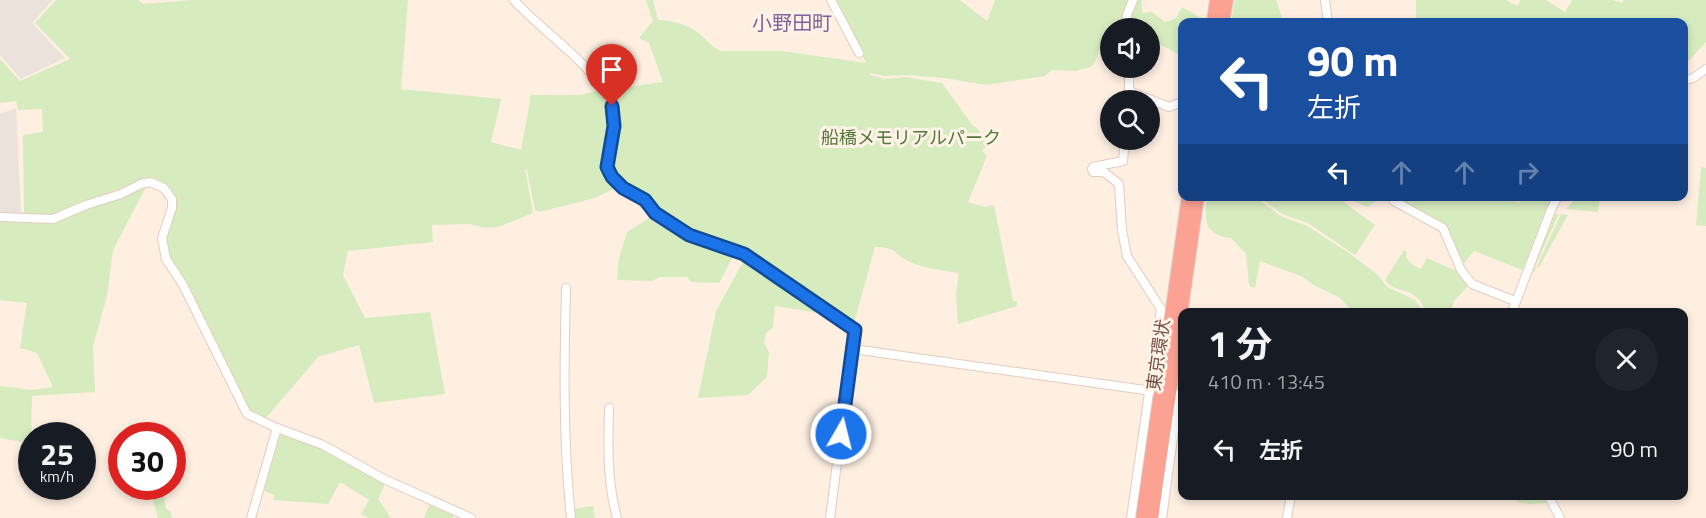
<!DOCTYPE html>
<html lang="ja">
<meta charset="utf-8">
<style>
:root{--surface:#171b24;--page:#20242c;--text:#f1f3f6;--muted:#9ea1a6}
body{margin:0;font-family:"Titillium Web","Noto Sans JP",sans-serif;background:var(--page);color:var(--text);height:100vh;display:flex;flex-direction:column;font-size:22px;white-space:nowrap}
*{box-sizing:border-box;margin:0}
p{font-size:20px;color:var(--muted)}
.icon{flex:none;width:33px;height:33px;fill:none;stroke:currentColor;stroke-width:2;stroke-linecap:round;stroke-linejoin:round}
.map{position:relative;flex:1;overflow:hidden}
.sheet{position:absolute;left:1178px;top:308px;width:510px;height:192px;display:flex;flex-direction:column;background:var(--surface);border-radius:12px;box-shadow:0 3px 9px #0003}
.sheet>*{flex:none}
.top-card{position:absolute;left:1178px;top:18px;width:510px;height:183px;border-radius:12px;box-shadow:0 3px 9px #0003;background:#1a4fa0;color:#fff;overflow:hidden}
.buttons{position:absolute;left:1100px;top:18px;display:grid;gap:12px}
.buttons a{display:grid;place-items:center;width:60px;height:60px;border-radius:50%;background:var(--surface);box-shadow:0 3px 9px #0003;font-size:30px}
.speed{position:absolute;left:18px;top:422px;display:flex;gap:12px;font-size:30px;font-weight:700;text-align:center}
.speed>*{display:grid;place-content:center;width:78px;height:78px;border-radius:50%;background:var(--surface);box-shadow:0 3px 9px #0003;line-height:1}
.speed small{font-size:15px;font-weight:400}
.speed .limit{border:9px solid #d22;background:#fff;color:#111}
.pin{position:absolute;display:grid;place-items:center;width:51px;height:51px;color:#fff;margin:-62px -26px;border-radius:50% 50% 50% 0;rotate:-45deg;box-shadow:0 0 6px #0007}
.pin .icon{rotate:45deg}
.me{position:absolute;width:66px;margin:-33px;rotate:8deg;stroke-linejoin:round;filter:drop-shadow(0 0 4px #0008)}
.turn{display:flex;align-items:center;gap:21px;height:126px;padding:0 30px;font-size:27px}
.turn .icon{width:78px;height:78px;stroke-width:2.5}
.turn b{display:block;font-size:42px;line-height:51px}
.lanes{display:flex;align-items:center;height:57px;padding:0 30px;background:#0003;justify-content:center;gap:30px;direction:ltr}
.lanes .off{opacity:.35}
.round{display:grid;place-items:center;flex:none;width:63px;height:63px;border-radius:32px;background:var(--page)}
.headline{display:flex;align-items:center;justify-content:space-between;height:102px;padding:0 30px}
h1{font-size:36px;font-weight:700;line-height:45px}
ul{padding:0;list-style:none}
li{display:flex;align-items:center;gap:18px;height:78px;padding:0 30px}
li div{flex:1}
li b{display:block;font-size:22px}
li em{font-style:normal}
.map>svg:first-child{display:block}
.industrial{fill:#ece2dc}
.green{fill:#d6ecbf}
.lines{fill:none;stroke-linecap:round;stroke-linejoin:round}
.minor-casing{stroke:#e4ccbf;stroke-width:10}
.highway-casing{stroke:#dbd2cf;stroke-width:14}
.minor{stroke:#fff;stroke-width:8}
.highway{stroke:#fca293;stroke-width:12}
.route-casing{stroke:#114b97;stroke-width:15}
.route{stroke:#1a73e8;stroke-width:10}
.labels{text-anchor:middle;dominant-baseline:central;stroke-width:6;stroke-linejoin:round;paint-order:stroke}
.park-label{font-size:18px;fill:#54773b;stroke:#fff3e8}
.street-label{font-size:18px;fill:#765246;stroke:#fff3e8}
.neighbourhood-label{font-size:20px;fill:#80619a;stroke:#fff3e8}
</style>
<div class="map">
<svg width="1706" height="518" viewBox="0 0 1706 518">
<rect width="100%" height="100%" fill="#feefe1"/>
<g class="industrial">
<path d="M0 0H53L32 23 65 58 21 79 0 55Z"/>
<path d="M16 108 21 213H0V114Z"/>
</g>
<g class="green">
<path d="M56 0H139L143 4 191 0H408L401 89 501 99 491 142 521 150 531 95H579L601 90 612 114 604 162 617 187 595 198 539 212 535 210 527 170 525 169 533 213 498 227 485 228 470 224 432 225 433 242 348 251 343 275 365 318 430 312 445 394 374 403 359 345 318 357 266 418 248 409 183 277 168 253 165 241 174 196 167 185 157 179 148 178 138 180 120 190 53 215H24L23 135 43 132 42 109 18 110 16 101 0 103V59L20 81 70 59 35 23Z"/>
<path d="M646 0H653L658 20C675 21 691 25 703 37 710 43 713 49 722 51H782L866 63 835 0H960L987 21 995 0H1127L1129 3 1126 28H1110V39L1103 42 1094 64 1090 67 1077 71 1052 70 1045 76 986 85 944 78 906 75 884 76 870 73V75L885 79 906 77 942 83 973 126 977 128 989 143 982 151 987 156 968 202 985 207 994 205 1013 301H1017V306L958 324 956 293 959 273C942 270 924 269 908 261 892 253 897 247 875 247L854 323 772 269 690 233 658 212 646 198 614 176 609 166 616 132 607 90 663 82 649 43 639 38 653 21Z"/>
<path d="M1136 0H1142V13L1152 12 1165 22 1176 18 1182 7 1205 20V22H1182V56L1149 39V28H1129L1128 20Z"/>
<path d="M1235 0H1276L1282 17 1281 22H1231Z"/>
<path d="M1416 0H1506L1517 6 1521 0H1546L1565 12 1572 0H1612L1622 3 1624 0H1706V42L1683 67V22H1416Z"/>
<path d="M1701 167 1706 168V226L1696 225Z"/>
<path d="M147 185 113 250 107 296 93 346 95 392 32 396 31 444 0 438V386L32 390 53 387 37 353 20 348 27 303 0 300V221L52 222Z"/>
<path d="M1500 196 1519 203 1522 197H1554L1522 270 1474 251 1463 265 1448 232 1395 197Z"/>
<path d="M1207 197H1255L1281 216 1307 226 1349 253 1378 275 1387 287 1415 300 1423 312H1353L1339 297 1315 286 1301 276 1260 261 1255 288 1249 286 1246 254 1231 238C1204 235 1204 220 1207 197Z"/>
<path d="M1259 197H1337L1375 225 1355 255 1308 223 1282 214Z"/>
<path d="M1345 197H1382L1367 207Z"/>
<path d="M1577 197H1600L1598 212 1566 209Z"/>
<path d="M1554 213 1559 214 1535 266 1536 271 1531 270Z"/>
<path d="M1561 214 1568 215 1538 269 1537 266Z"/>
<path d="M654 215 735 253 719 283 691 282 687 277H660L652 281 617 280 619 258 627 232Z"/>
<path d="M1404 250 1407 252 1406 257 1411 264 1421 269 1427 258 1461 273 1469 285 1454 301 1450 312H1427C1413 283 1397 296 1385 280Z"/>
<path d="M745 258 830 315 775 306 773 328 766 333 764 343 769 352 767 377 748 395 698 398 716 311Z"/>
<path d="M282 434 322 449 385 484 378 499 391 518H369L361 514 369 500 340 482 328 504 273 500 274 495 264 491 278 439Z"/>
<path d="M149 486H162L166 508 171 512 172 518H158Z"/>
<path d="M1512 495H1542L1547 503 1528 504 1517 502Z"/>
<path d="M429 505 454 515 453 518H424Z"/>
<path d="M593 506 595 518H574L573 509Z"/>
</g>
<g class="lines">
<g class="minor-casing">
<g id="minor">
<path d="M514 0C539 30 610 75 614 115 615 130 610 147 607 161V167L612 177 623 188 645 200 655 213 689 235 744 254 854 330 830 518"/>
<path d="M831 0 859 53"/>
<path d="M1325 0 1328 22"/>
<path d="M1127 28V15L1133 0"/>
<path d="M1683 81 1693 78 1706 69"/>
<path d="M1129 91 1169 107 1182 102"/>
<path d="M1129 100V68"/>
<path d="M1125 140 1123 161 1093 167 1092 169 1093 172H1104L1119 184 1122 230 1127 256 1161 309 1131 518"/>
<path d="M1391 196 1394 201 1443 228 1461 270 1472 284 1515 301"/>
<path d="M0 217 53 219 86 205 121 194 141 184 150 182 164 188 172 199V208L162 238 166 259 183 285 247 414 277 428 323 445 384 479 471 518"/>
<path d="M566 288C564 365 563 441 571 518"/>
<path d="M1512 312 1551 210 1558 196"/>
<path d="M853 349 1152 391"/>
<path d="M1165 393 1182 395"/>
<path d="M609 408C608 444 607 482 617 518"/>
<path d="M1548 495 1560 518"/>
<path d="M251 518 277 428"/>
<path d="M1162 518 1179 395"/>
<path d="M1287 518 1291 495"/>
</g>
</g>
<g class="highway-casing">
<g id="highway">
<path d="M1213 22 1216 0"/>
<path d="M1223 22 1227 0"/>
<path d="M1142 518 1188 196"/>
<path d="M1152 518 1198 196"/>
</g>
</g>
<use href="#minor" class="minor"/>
<use href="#highway" class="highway"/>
</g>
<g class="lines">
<g class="route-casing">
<path id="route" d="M612 106 614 126 607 167 612 177 623 188 645 200 655 213 689 235 744 254 855 330 841 434"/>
</g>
<use href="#route" class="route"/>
</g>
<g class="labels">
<g class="park-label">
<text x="911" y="137">船橋メモリアルパーク</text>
</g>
<g class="street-label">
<text transform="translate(1158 355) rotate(-82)">東京環状</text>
</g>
<g class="neighbourhood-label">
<text x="792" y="22">小野田町</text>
</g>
</g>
</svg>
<div class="buttons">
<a><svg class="icon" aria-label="sound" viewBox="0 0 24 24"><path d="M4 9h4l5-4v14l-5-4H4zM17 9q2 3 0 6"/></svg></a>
<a><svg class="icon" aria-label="search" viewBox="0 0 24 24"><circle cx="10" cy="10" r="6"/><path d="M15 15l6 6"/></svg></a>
</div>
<div class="speed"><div>25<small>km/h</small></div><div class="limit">30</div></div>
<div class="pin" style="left:612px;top:106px;background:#d93025"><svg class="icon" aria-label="arrive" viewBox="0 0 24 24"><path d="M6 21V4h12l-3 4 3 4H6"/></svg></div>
<svg class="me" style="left:841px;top:434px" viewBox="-20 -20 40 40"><circle r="17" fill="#1a73e8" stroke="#fff" stroke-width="3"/><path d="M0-11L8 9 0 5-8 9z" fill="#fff"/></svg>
<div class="top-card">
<div class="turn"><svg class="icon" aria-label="left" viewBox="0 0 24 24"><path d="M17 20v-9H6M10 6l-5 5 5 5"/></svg><div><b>90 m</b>左折</div></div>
<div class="lanes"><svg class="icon" aria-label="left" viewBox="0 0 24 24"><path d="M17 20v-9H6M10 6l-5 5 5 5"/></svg><svg class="icon off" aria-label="ahead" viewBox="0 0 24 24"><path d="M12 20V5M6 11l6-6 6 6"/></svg><svg class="icon off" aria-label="ahead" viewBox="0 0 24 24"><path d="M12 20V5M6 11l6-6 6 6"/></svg><svg class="icon off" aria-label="right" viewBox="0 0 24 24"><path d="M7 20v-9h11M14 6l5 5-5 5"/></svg></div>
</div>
<section class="sheet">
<div class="headline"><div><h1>1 分</h1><p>410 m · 13:45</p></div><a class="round"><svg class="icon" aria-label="close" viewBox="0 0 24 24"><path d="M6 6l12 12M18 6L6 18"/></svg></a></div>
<ul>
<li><svg class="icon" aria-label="left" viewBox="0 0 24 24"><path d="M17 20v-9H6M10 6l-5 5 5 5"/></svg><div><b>左折</b></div><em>90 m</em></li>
</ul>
</section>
</div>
